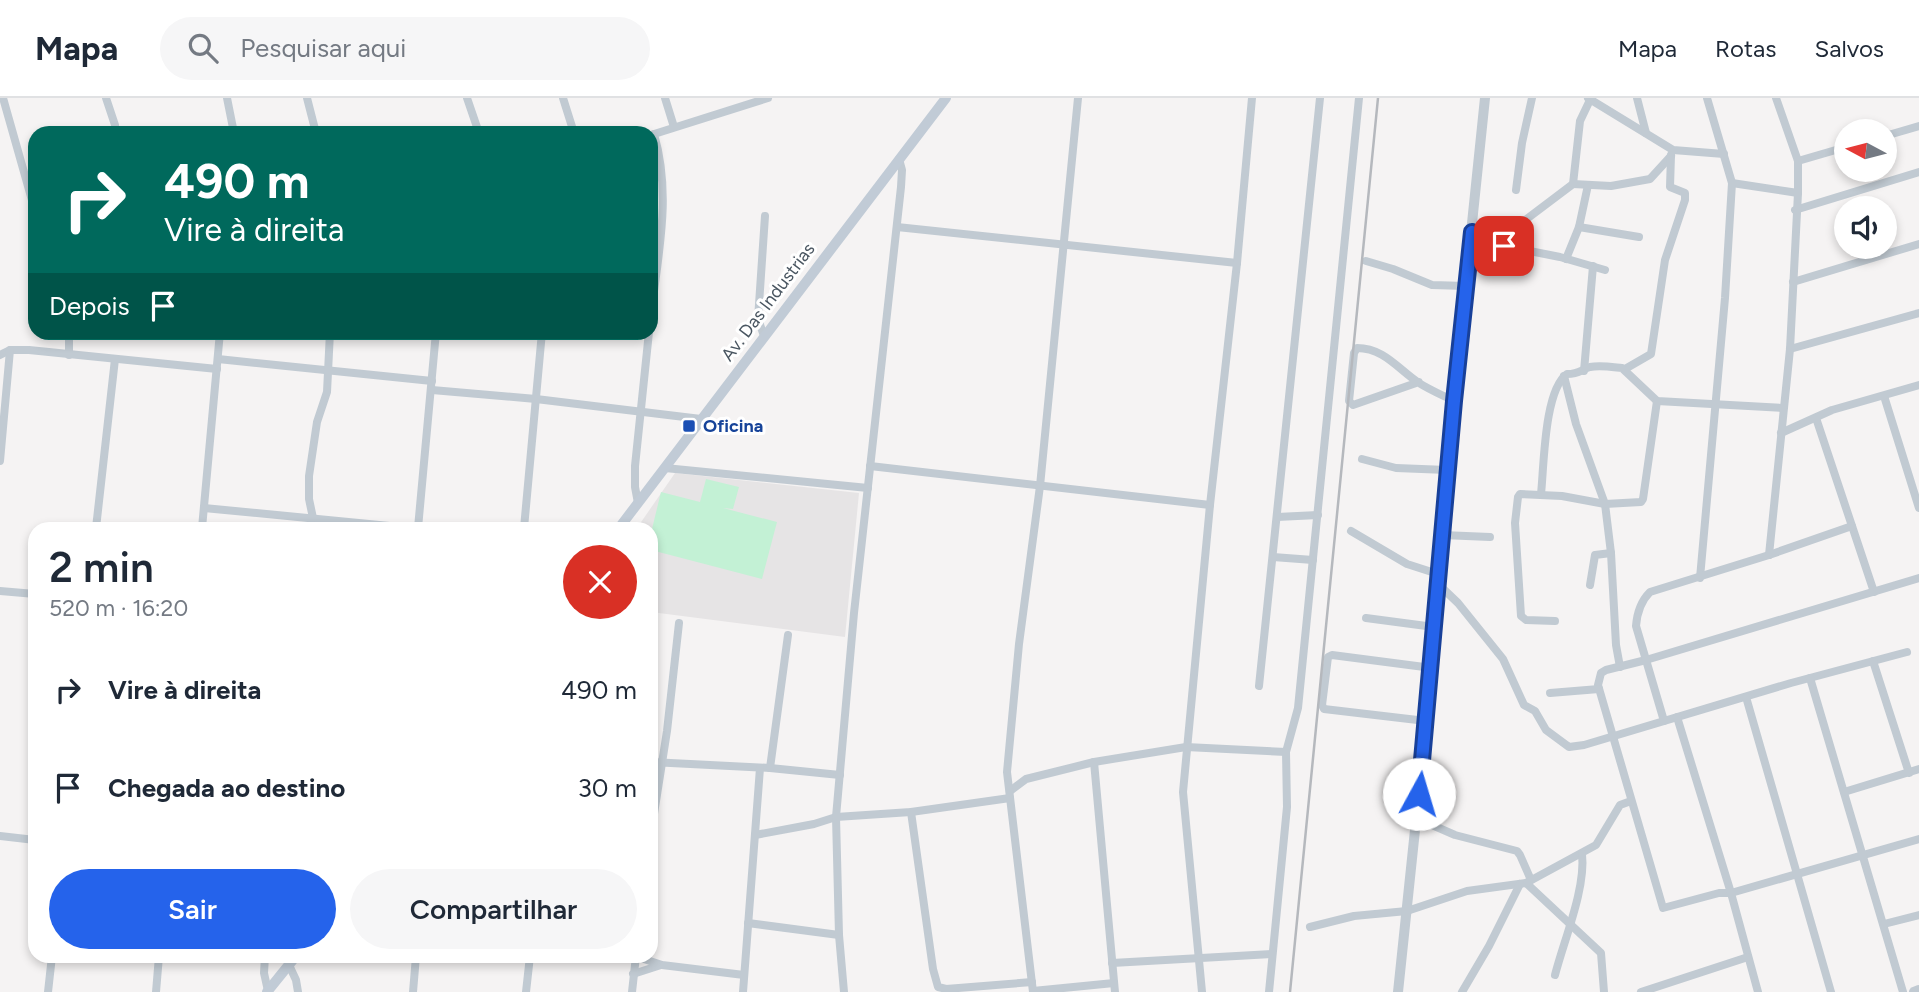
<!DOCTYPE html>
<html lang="pt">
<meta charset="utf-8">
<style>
:root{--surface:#fff;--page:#f6f6f7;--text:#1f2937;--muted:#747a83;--line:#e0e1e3;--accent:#2563eb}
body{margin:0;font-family:Figtree,sans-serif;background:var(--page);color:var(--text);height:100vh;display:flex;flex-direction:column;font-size:26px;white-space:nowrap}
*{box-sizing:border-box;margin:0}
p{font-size:23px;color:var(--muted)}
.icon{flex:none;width:38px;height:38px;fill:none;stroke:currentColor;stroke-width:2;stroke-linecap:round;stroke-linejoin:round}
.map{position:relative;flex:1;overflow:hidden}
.panel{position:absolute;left:28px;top:424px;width:630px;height:441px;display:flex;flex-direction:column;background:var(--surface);border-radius:21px;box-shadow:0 4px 10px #0003}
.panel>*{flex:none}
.guide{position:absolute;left:28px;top:28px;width:630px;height:214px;border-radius:21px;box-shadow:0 4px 10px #0003;background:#00695c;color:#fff;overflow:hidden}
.needle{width:46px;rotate:277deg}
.fabs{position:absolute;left:1834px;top:21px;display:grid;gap:14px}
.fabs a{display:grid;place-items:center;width:63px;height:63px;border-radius:50%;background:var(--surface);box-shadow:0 4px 10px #0003;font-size:35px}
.pin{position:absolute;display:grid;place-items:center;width:60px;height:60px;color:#fff;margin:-30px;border-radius:14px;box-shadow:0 4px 10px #0006}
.me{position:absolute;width:77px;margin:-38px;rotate:6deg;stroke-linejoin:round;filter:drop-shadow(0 0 5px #0008)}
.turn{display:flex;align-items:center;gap:24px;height:147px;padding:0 21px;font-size:32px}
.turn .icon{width:91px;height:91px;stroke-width:2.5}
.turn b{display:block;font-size:49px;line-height:60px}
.then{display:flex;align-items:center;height:66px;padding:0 21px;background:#0003;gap:14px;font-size:26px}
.round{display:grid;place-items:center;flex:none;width:74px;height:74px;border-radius:37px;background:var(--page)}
.head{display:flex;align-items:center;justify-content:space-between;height:119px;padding:0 21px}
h1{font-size:42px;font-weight:600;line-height:52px}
.action{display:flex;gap:14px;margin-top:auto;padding:14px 21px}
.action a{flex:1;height:80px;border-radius:42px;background:var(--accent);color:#fff;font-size:28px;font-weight:600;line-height:80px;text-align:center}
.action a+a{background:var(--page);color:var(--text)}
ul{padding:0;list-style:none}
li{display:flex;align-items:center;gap:21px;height:98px;padding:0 21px}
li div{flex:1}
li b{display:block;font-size:26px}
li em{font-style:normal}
header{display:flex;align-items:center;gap:42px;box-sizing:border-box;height:98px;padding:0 35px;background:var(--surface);border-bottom:2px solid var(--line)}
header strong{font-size:33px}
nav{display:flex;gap:38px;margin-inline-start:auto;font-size:24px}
.search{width:490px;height:63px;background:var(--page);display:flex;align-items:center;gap:18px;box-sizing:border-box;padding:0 24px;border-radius:38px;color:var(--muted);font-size:26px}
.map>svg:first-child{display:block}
.education{fill:#e6e4e5}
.green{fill:#c3f1d5}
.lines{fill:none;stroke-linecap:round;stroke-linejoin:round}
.minor{stroke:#c1cad2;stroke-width:8}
.tertiary{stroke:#c1cad2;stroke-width:10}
.secondary{stroke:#c1cbd6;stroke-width:10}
.rail{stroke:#b5b8bd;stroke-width:2.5}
.route-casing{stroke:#184099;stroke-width:18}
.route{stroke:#2563eb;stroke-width:12}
.transit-dot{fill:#1a4fb4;stroke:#fff;stroke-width:2.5}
.labels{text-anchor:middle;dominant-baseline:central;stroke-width:6;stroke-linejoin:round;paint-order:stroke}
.street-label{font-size:18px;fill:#4a5661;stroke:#fff}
.transit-label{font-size:18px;font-weight:bold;fill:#164399;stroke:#fff;text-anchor:start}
</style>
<header>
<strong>Mapa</strong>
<div class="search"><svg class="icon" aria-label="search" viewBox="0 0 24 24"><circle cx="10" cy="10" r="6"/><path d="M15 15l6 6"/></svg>Pesquisar aqui</div>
<nav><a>Mapa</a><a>Rotas</a><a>Salvos</a></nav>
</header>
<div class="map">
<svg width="1919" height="894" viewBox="0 0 1919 894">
<rect width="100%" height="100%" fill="#f5f3f3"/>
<path class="education" d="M675 375 859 395 845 539 651 514V430H637Z"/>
<path class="green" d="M706 381 739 389 733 411 723 410 777 424 762 481 651 452V435L661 394 700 404Z"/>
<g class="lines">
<g class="minor">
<path d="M3 0 35 113"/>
<path d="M106 0 115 27"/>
<path d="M227 0 234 35"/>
<path d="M307 0 316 35"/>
<path d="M467 0 479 35"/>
<path d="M563 0 574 35"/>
<path d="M665 0 674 29"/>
<path d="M1588 0 1673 52 1724 56"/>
<path d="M1637 0 1646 35"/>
<path d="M651 37 768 0"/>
<path d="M1885 38 1919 28"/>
<path d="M1798 63 1846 49"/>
<path d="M1732 85 1798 95"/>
<path d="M1573 86 1611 88 1650 81 1671 58"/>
<path d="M1516 92 1522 45 1532 0"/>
<path d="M1795 112 1919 74"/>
<path d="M897 129 1237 165"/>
<path d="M1579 129 1639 139"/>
<path d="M1472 134 1504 148 1560 159 1605 172"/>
<path d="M1495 145 1573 86 1580 23 1590 2"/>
<path d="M1566 161 1579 129 1588 87"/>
<path d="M1366 163 1393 171 1432 187 1466 188"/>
<path d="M1793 184 1919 146"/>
<path d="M651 217C658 155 672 98 654 36"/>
<path d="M69 234V257"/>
<path d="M764 238 758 221 765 118"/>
<path d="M1790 251 1919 215"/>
<path d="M0 257 10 252H29L217 271"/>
<path d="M218 261 432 283"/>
<path d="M1625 271 1651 256 1665 162 1685 102V95L1670 89 1671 57"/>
<path d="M1584 273 1593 168"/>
<path d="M1564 278 1576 326 1605 406 1611 455 1616 547 1620 569"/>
<path d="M1419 284 1353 307 1349 303 1354 255 1357 250C1384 250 1398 271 1419 285 1430 292 1442 297 1454 303"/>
<path d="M432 292 536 301 701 321"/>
<path d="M1884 298 1919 410"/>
<path d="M1816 320 1874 494"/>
<path d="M1781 335 1832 312 1919 287"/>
<path d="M1362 361 1396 370 1447 372"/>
<path d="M0 363 10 252"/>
<path d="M870 368 1210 407"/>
<path d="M665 370 868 390"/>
<path d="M1541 396C1544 369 1544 292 1567 276 1580 276 1580 272 1590 269 1600 267 1612 269 1622 270L1657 303 1783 310"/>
<path d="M638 405 635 389V368L649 234"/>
<path d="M204 410 410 430"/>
<path d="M1277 419 1318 417"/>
<path d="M313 420 309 401V378L317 324 327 294 330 234"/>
<path d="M96 430 115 261"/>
<path d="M202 430 220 234"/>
<path d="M418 430 436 234"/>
<path d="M524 430 542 234"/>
<path d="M1351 433 1407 466 1438 476"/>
<path d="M1442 437 1490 439"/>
<path d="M1769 457 1790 251 1798 95V63L1776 0"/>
<path d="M1273 459 1313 462"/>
<path d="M1700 480 1725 200 1732 85 1707 0"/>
<path d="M1919 480 1646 562 1606 572 1601 575 1598 587 1663 810 1719 795H1731L1919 741"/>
<path d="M1437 485 1458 505 1503 561 1524 607 1535 613 1546 632 1569 649 1584 647 1791 585 1907 554"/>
<path d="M1590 487 1595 457 1611 455"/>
<path d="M0 493 35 496"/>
<path d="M1366 520 1434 529"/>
<path d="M1555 523 1526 522 1521 518 1515 425 1518 399 1520 396 1562 398 1605 406 1641 404 1643 401 1657 303"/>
<path d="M1873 563 1909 675"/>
<path d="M1810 580 1903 894"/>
<path d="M1259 588 1320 0"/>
<path d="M1550 595 1599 591"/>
<path d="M1746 599 1831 894"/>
<path d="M1677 619 1731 795 1758 894"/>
<path d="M1426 623 1324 611 1322 607 1328 559 1332 557 1432 570"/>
<path d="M1664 623 1636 528C1637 515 1641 503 1650 494L1769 457 1852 428"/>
<path d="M651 664 770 670 840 677"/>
<path d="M1094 664 1115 894"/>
<path d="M770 670 788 537"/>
<path d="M1010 693 1026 681 1094 664 1186 649 1286 654"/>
<path d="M1844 694 1919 671"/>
<path d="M911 714 933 871 938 889 946 891 1032 884"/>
<path d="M1416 720 1455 737 1517 753 1520 757 1531 782"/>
<path d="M651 735 667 633 679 525"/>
<path d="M755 737 814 726 836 719 911 714 1010 700"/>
<path d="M0 738 35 742"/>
<path d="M1526 785 1601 855 1604 894"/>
<path d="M748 825 839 837"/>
<path d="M1884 826 1919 817"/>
<path d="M1310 829 1354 818 1407 813 1467 793 1526 785 1596 747 1620 707 1631 703"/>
<path d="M265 858 264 875 268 893"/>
<path d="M635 858 662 867 744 877"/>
<path d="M1112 865 1272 856"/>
<path d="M289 867 296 882 298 894"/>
<path d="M633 876 661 867"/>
<path d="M1555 877C1564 842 1586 790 1582 756"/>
<path d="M1033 893 1114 885"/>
<path d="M48 894 52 858"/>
<path d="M156 894 159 858"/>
<path d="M413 894 416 858"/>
<path d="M526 894 530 858"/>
<path d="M632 894 636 858"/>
<path d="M743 894 760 670"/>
<path d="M844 894 839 837 836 719 854 515 901 89 902 72 899 61"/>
<path d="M1033 894 1007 674 1019 546 1040 388 1078 0"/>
<path d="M1202 894 1183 694 1210 407 1237 165 1252 0"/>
<path d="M1269 894 1287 709 1286 654 1298 610 1359 0"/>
<path d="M1462 894 1489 848 1520 786"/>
<path d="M1641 894 1748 859"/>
</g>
<g class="tertiary">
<path d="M1398 894 1432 570 1452 318 1485 0"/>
<path d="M1914 894 1919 892"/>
</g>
<g class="secondary">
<path d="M619 430 946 0"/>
<path d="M267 894 296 858"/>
</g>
<path class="rail" d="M1290 894 1378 0"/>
</g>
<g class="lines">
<g class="route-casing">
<path id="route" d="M1419 696 1454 303 1472 134 1504 148"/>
</g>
<use href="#route" class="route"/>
</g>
<rect class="transit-dot" x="682" y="321" width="14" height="14" rx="3.5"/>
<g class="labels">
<g class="street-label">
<text transform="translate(768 204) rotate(-53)">Av. Das Industrias</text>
</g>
<g class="transit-label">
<text x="703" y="328">Oficina</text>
</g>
</g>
</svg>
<div class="fabs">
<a><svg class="needle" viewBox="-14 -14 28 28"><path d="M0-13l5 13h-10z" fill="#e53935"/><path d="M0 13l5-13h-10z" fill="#747a83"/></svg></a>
<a><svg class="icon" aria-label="sound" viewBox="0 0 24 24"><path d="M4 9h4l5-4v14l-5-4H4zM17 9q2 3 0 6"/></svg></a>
</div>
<div class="pin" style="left:1504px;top:148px;background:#d93025"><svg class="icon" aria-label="arrive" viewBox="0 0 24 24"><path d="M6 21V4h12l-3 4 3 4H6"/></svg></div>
<svg class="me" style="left:1419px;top:696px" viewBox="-20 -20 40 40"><circle r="19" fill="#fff"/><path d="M0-13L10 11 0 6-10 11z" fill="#2563eb"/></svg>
<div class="guide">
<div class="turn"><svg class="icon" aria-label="right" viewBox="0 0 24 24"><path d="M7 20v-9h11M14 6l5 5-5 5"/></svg><div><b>490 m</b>Vire à direita</div></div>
<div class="then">Depois<svg class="icon" aria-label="arrive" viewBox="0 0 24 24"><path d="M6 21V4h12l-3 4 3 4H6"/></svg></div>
</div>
<section class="panel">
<div class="head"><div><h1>2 min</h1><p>520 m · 16:20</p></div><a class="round" style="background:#d93025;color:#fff"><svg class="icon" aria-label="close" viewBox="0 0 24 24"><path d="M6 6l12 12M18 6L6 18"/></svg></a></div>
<ul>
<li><svg class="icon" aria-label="right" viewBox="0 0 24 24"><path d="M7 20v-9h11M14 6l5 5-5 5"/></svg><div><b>Vire à direita</b></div><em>490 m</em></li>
<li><svg class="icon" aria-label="arrive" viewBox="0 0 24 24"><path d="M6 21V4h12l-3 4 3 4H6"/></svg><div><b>Chegada ao destino</b></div><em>30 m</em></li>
</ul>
<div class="action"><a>Sair</a><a>Compartilhar</a></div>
</section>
</div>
